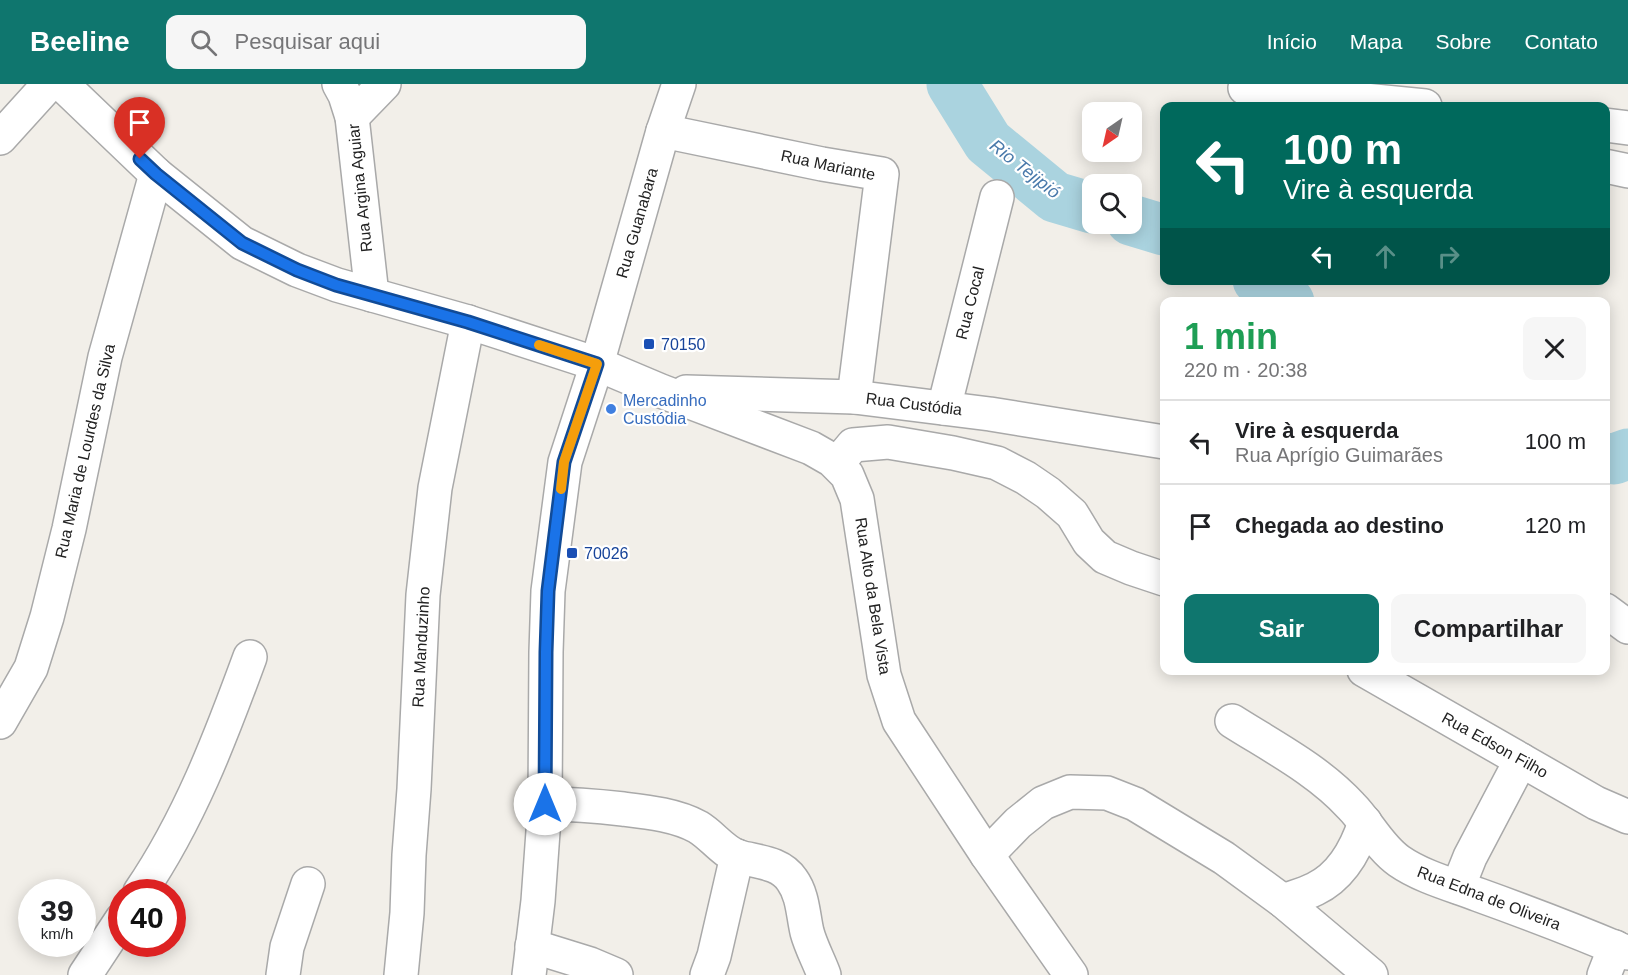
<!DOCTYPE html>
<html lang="pt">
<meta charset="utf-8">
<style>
:root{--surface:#fff;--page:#f6f6f6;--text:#202124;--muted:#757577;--line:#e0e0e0;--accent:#0f766e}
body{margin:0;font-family:Helvetica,sans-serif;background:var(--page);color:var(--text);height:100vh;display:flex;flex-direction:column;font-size:22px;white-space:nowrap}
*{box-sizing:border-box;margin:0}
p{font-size:20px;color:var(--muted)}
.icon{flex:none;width:33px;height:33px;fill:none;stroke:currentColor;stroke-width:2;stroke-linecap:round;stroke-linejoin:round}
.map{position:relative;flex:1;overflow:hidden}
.sheet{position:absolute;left:1160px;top:213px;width:450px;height:378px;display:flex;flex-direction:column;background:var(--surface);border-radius:12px;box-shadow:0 3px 15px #0003}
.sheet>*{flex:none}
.guide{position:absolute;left:1160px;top:18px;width:450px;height:183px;border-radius:12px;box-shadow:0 3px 15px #0003;background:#00695c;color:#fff;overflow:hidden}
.needle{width:39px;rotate:214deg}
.fabs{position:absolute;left:1082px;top:18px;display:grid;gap:12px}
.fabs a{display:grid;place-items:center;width:60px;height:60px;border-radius:12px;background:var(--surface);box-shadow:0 3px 15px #0003;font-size:30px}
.speed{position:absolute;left:18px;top:795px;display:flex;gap:12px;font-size:30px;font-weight:700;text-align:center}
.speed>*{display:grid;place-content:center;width:78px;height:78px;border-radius:50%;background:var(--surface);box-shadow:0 3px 15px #0003;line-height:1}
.speed small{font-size:15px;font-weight:400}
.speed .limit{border:9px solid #d22;background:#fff;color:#111}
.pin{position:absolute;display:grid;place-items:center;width:51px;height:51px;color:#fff;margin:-62px -26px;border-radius:50% 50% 50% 0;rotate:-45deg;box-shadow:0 0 6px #0007}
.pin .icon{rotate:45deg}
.me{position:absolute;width:66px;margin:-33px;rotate:0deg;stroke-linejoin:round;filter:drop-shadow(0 0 4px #0008)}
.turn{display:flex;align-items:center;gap:21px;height:126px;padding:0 24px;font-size:27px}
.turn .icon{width:78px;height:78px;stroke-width:2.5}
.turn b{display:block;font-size:42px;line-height:51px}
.lanes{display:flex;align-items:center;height:57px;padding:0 24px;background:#0003;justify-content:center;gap:30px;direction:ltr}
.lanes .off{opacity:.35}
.round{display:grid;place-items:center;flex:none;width:63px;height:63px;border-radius:12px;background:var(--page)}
.summary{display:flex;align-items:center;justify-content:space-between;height:102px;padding:0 24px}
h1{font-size:36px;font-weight:600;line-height:45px;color:#1e9e55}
.primary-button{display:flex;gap:12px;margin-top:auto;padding:12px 24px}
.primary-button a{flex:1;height:69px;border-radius:12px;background:var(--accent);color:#fff;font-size:24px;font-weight:600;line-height:69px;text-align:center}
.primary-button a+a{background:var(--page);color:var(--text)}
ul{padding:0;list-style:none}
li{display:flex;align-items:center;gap:18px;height:84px;padding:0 24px;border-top:2px solid var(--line)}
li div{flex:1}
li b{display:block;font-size:22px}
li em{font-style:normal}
header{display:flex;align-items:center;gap:36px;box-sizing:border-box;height:84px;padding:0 30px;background:var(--accent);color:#fff}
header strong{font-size:28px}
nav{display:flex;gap:33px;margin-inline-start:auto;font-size:21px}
.search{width:420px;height:54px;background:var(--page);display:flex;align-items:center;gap:15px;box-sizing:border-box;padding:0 21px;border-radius:12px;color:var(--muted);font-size:22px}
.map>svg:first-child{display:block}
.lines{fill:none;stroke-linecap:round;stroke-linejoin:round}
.river{stroke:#aad3df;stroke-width:51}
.minor-casing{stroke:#a9a9a9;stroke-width:36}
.minor{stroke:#fff;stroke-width:33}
.route-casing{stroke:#114b97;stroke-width:15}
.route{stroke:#1a73e8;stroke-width:10}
.slow{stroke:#f59e0b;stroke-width:10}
.transit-dot{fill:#1a4fb4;stroke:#fff;stroke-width:2}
.shop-dot{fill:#3f7fe0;stroke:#fff;stroke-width:2}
.labels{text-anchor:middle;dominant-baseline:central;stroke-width:4.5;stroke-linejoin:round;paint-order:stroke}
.street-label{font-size:16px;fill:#222;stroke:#fff}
.transit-label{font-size:16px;fill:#164399;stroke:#fff;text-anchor:start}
.shop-label{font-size:16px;fill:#366cbe;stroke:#fff;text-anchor:start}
.water-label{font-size:18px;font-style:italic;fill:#4a7aab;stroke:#fff}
</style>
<header>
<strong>Beeline</strong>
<div class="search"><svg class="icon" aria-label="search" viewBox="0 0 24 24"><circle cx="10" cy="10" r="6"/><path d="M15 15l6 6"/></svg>Pesquisar aqui</div>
<nav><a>Início</a><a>Mapa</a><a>Sobre</a><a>Contato</a></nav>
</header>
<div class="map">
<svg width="1628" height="891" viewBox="0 0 1628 891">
<rect width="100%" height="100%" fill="#f2efe9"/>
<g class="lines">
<g class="river">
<path d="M952 0 988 58 1055 113 1092 124"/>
<path d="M1131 136 1164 146"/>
<path d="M1258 196 1289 218"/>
<path d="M1605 374 1614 375 1628 370"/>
</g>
<g class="minor-casing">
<g id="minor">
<path d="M62 0 156 90 242 159 297 186 337 201 468 238 597 280 661 307 811 364 832 376 847 391 857 415 884 591 899 637 987 771 1071 891"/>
<path d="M339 0 345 11 352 33 372 211"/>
<path d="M1245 4 1425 22"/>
<path d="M352 33 384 0"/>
<path d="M1605 41 1628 44"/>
<path d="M663 47 822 80 882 90 854 313"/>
<path d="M0 54 49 0"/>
<path d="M1605 82 1628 87"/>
<path d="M686 308 854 313 990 330 1164 358"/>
<path d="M944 324 997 113"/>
<path d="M837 380 853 361 888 358 953 369 997 379 1026 394 1048 409 1072 430 1089 458 1105 473 1131 484 1164 495"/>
<path d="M1605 526 1628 543"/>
<path d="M1364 586 1596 719 1628 733"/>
<path d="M1232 637C1273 663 1318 686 1351 722 1368 739 1379 763 1399 777 1422 793 1453 801 1479 811 1529 829 1579 848 1628 869"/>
<path d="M0 638 31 584 47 533 69 445 105 273 156 90"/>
<path d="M545 720C572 720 597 722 623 725 648 728 676 731 698 743 713 752 723 768 739 773 757 778 780 778 792 796 803 811 803 831 807 848 811 863 819 877 824 891"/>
<path d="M987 771 1018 739 1043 719 1070 708 1107 709 1135 720 1224 774 1283 817 1371 891"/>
<path d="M1458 803 1470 773 1521 676"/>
<path d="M140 808C189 736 220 655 250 573"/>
<path d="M1283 817C1294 813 1305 810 1315 805 1342 792 1356 766 1365 738"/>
<path d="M532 862 590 880 616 891"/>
<path d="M85 891 122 835"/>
<path d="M283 891 287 863 308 800"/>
<path d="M401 891 407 829 409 771 414 705 423 511 435 404 468 238"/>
<path d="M529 891 538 817 545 720 546 568 548 507 565 378 597 280 663 47 679 0"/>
<path d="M707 891 714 872 737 772"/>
<path d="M1604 891 1615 863"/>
</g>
</g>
<use href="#minor" class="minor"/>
</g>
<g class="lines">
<g class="route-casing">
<path id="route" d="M140 75 156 90 242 159 297 186 336 201 468 238 597 280 564 378 548 507 546 568 545 720"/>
</g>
<use href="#route" class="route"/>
<path class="slow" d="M539 261 597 280 564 378 561 405"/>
</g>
<g class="transit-dot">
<rect x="643" y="254" width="12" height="12" rx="3"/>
<rect x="566" y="463" width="12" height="12" rx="3"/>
</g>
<circle class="shop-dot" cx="611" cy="325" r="6"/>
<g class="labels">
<g class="street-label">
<text transform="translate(828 81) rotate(12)">Rua Mariante</text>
<text transform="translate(360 104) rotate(-96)">Rua Argina Aguiar</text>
<text transform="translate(637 139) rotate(-74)">Rua Guanabara</text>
<text transform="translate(970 219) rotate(-76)">Rua Cocal</text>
<text transform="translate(914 320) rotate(7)">Rua Custódia</text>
<text transform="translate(85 367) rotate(-77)">Rua Maria de Lourdes da Silva</text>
<text transform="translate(873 512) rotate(81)">Rua Alto da Bela Vista</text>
<text transform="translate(421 563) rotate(-87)">Rua Manduzinho</text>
<text transform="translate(1495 661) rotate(29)">Rua Edson Filho</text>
<text transform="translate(1489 814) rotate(21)">Rua Edna de Oliveira</text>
</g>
<g class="transit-label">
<text x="661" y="260">70150</text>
<text x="584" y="469">70026</text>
</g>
<g class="shop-label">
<text x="623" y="316">Mercadinho<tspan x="623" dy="18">Custódia</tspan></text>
</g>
<g class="water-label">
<text transform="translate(1025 85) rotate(38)">Rio Tejipió</text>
</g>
</g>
</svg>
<div class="fabs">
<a><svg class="needle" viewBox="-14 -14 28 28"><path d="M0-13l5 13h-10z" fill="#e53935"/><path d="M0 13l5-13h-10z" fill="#757577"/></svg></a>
<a><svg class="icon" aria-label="search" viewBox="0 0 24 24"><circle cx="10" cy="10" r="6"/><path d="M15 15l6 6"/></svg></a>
</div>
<div class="speed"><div>39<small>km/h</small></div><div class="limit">40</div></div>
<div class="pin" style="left:140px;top:75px;background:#d93025"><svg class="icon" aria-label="arrive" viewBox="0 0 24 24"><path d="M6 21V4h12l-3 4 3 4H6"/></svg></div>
<svg class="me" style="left:545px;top:720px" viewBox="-20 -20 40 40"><circle r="19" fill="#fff"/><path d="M0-13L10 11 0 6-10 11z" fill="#1a73e8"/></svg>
<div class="guide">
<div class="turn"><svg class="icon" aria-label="left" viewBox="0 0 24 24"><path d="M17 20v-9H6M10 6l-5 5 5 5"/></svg><div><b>100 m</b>Vire à esquerda</div></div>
<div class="lanes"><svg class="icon" aria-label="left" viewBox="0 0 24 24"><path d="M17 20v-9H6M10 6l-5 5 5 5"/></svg><svg class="icon off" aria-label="ahead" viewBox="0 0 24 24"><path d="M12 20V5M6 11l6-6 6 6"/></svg><svg class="icon off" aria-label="right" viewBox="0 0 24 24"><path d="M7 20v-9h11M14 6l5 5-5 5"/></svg></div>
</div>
<section class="sheet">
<div class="summary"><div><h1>1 min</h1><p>220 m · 20:38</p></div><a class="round"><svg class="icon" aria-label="close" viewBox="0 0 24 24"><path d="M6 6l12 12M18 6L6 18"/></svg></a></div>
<ul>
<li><svg class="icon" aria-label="left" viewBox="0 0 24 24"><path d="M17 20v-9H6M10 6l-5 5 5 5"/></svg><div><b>Vire à esquerda</b><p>Rua Aprígio Guimarães</p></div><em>100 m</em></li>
<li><svg class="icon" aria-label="arrive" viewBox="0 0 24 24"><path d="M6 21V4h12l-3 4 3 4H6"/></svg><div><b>Chegada ao destino</b></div><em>120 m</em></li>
</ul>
<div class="primary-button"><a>Sair</a><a>Compartilhar</a></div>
</section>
</div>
